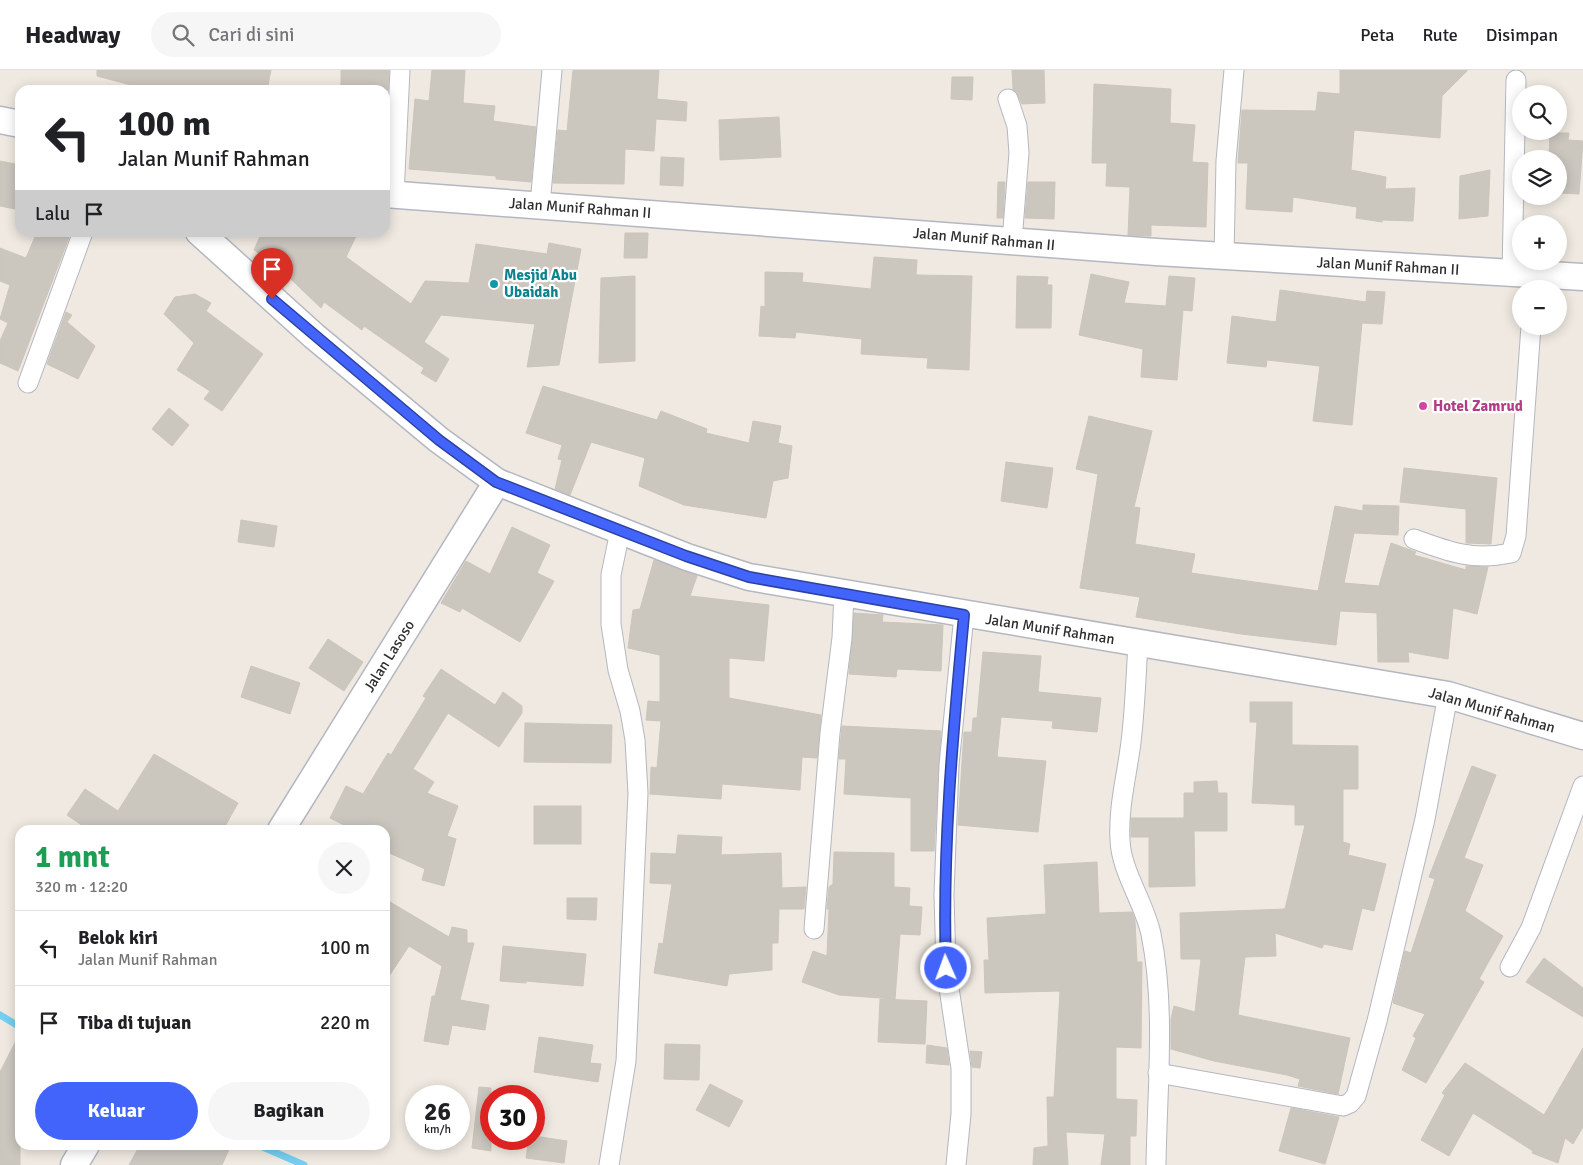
<!DOCTYPE html>
<html lang="id">
<meta charset="utf-8">
<style>
:root{--surface:#fff;--page:#f6f6f6;--text:#202124;--muted:#757577;--line:#e0e0e0;--accent:#4264fb}
body{margin:0;font-family:Signika,sans-serif;background:var(--page);color:var(--text);height:100vh;display:flex;flex-direction:column;font-size:19px;white-space:nowrap}
*{box-sizing:border-box;margin:0}
p{font-size:16px;color:var(--muted)}
.icon{flex:none;width:28px;height:28px;fill:none;stroke:currentColor;stroke-width:2;stroke-linecap:round;stroke-linejoin:round}
.map{position:relative;flex:1;overflow:hidden}
.drawer{position:absolute;left:15px;top:755px;width:375px;height:325px;display:flex;flex-direction:column;background:var(--surface);border-radius:15px;box-shadow:0 2px 12px #0003}
.drawer>*{flex:none}
.guide{position:absolute;left:15px;top:15px;width:375px;height:152px;border-radius:15px;box-shadow:0 2px 12px #0003;background:#fff;color:var(--text);overflow:hidden}
.tools{position:absolute;left:1512px;top:15px;display:grid;gap:10px}
.tools a{display:grid;place-items:center;width:55px;height:55px;border-radius:50%;background:var(--surface);box-shadow:0 2px 12px #0003;font-size:25px}
.speed{position:absolute;left:405px;top:1015px;display:flex;gap:10px;font-size:25px;font-weight:700;text-align:center}
.speed>*{display:grid;place-content:center;width:65px;height:65px;border-radius:50%;background:var(--surface);box-shadow:0 2px 12px #0003;line-height:1}
.speed small{font-size:12px;font-weight:400}
.speed .limit{border:8px solid #d22;background:#fff;color:#111}
.pin{position:absolute;display:grid;place-items:center;width:42px;height:42px;color:#fff;margin:-51px -21px;border-radius:50% 50% 50% 0;rotate:-45deg;box-shadow:0 0 5px #0007}
.pin .icon{rotate:45deg}
.me{position:absolute;width:55px;margin:-28px;rotate:358deg;stroke-linejoin:round;filter:drop-shadow(0 0 4px #0008)}
.turn{display:flex;align-items:center;gap:18px;height:105px;padding:0 20px;font-size:22px}
.turn .icon{width:65px;height:65px;stroke-width:2.5}
.turn b{display:block;font-size:35px;line-height:42px}
.then{display:flex;align-items:center;height:48px;padding:0 20px;background:#0003;gap:10px;font-size:19px}
.round{display:grid;place-items:center;flex:none;width:52px;height:52px;border-radius:26px;background:var(--page)}
.headline{display:flex;align-items:center;justify-content:space-between;height:85px;padding:0 20px}
h1{font-size:30px;font-weight:700;line-height:38px;color:#1e9e55}
.primary-button{display:flex;gap:10px;margin-top:auto;padding:10px 20px}
.primary-button a{flex:1;height:58px;border-radius:30px;background:var(--accent);color:#fff;font-size:20px;font-weight:700;line-height:58px;text-align:center}
.primary-button a+a{background:var(--page);color:var(--text)}
ul{padding:0;list-style:none}
li{display:flex;align-items:center;gap:15px;height:75px;padding:0 20px;border-top:1px solid var(--line)}
li div{flex:1}
li b{display:block;font-size:19px}
li em{font-style:normal}
header{display:flex;align-items:center;gap:30px;box-sizing:border-box;height:70px;padding:0 25px;background:var(--surface);border-bottom:1px solid var(--line)}
header strong{font-size:24px}
nav{display:flex;gap:28px;margin-inline-start:auto;font-size:18px}
.search{width:350px;height:45px;background:var(--page);display:flex;align-items:center;gap:12px;box-sizing:border-box;padding:0 18px;border-radius:28px;color:var(--muted);font-size:19px}
.map>svg:first-child{display:block}
.lines{fill:none;stroke-linecap:round;stroke-linejoin:round}
.stream{stroke:#75cff0;stroke-width:7}
.building{fill:#cbc7bf;stroke:#cbc5ba}
.street-casing{stroke:#b4b7c1;stroke-width:21}
.secondary-casing{stroke:#b4b7c1;stroke-width:29}
.street{stroke:#fff;stroke-width:19}
.secondary{stroke:#fff;stroke-width:26}
.route-casing{stroke:#2b41a3;stroke-width:12}
.route{stroke:#4264fb;stroke-width:9}
.culture-dot{fill:#0f9aa8;stroke:#fff;stroke-width:2}
.hotel-dot{fill:#d1479c;stroke:#fff;stroke-width:2}
.labels{text-anchor:middle;dominant-baseline:central;stroke-width:4.5;stroke-linejoin:round;paint-order:stroke}
.street-label{font-size:15px;fill:#2e2e2e;stroke:#fff}
.culture-label{font-size:15px;font-weight:bold;fill:#0d838f;stroke:#fff;text-anchor:start}
.hotel-label{font-size:15px;font-weight:bold;fill:#b23c85;stroke:#fff;text-anchor:start}
</style>
<header>
<strong>Headway</strong>
<div class="search"><svg class="icon" aria-label="search" viewBox="0 0 24 24"><circle cx="10" cy="10" r="6"/><path d="M15 15l6 6"/></svg>Cari di sini</div>
<nav><a>Peta</a><a>Rute</a><a>Disimpan</a></nav>
</header>
<div class="map">
<svg width="1583" height="1095" viewBox="0 0 1583 1095">
<rect width="100%" height="100%" fill="#efe9e1"/>
<g class="lines">
<g class="stream">
<path d="M0 945 20 957"/>
<path d="M258 1075 304 1095"/>
</g>
</g>
<g class="building">
<path d="M97 0H271L267 20H130L131 15 97 6Z"/>
<path d="M341 0H389L388 20H341Z"/>
<path d="M432 0H465L463 33 495 36 493 51 536 57 531 112 496 109V106L409 99 415 29 429 31Z"/>
<path d="M573 0H659L657 29 687 32 686 51 656 49 654 81 625 79 624 114 553 113 558 60 567 61Z"/>
<path d="M1012 0H1044L1045 33 1022 34 1018 25 1013 19Z"/>
<path d="M1340 0H1468L1442 26 1440 68 1354 60 1351 100 1386 107 1385 119 1415 118 1413 151 1382 150V152L1356 148 1357 137 1293 127 1292 142 1246 139 1248 93H1238L1242 40 1316 41 1318 22 1340 24Z"/>
<path d="M952 7H973L972 30 951 29Z"/>
<path d="M1094 14 1171 19 1170 53 1195 55 1192 92 1208 93 1206 157 1151 155V166L1128 165 1130 117 1106 116 1107 93H1092Z"/>
<path d="M779 47 781 87 720 90 719 50Z"/>
<path d="M1550 63H1569L1568 70 1583 71 1579 124 1559 123V89H1549Z"/>
<path d="M661 87 684 88 683 116 660 115Z"/>
<path d="M0 91 20 95V140L0 136Z"/>
<path d="M1490 100 1488 146 1459 149 1460 106Z"/>
<path d="M998 112H1005L1003 148H997Z"/>
<path d="M1028 112H1055L1054 149 1025 148Z"/>
<path d="M37 162H71L18 301 0 293V271L8 253 0 249 10 215 0 211V178L26 188Z"/>
<path d="M262 162H358L346 187 411 234 425 211 469 213 476 174 547 184 549 173 581 179 559 295 527 297 535 254 441 245 424 272 449 289 436 312 421 303 424 298 364 256 362 260 324 232 321 238 274 193 254 180Z"/>
<path d="M625 163H648L647 188H624Z"/>
<path d="M874 187 917 190 916 205 972 206 969 300 927 298 928 288 861 284 862 269 796 262 795 268 759 266 761 236 765 237V202L803 203 802 212 871 219Z"/>
<path d="M1091 204 1129 212 1124 233 1166 236 1169 206 1195 208 1192 241 1183 240 1177 310 1141 307 1143 279 1079 265Z"/>
<path d="M635 206V291L599 293 601 208Z"/>
<path d="M1017 206 1048 207 1047 215H1052L1051 258H1016Z"/>
<path d="M1280 220 1366 232 1367 221 1385 222 1382 254 1362 253 1352 355 1313 351 1320 296 1267 290 1266 297 1227 293 1232 246 1276 252Z"/>
<path d="M195 224 211 233 206 241 263 284 222 341 204 329 210 321 177 300 194 273 164 244 175 227Z"/>
<path d="M66 242 72 245 67 252 95 276 78 309 47 294Z"/>
<path d="M543 316 657 350 661 341 707 359 706 363 749 373 753 351 781 356 778 373 792 376 788 408 773 411 766 448 684 435 639 416 645 388 591 372 570 425 555 419 562 390 558 389 562 375 526 363Z"/>
<path d="M169 338 189 355 172 376 152 359Z"/>
<path d="M1089 346 1152 361 1134 437 1140 438 1135 474 1195 484 1191 503 1318 521 1335 436 1363 441V435L1399 436 1398 465 1354 463 1344 513 1379 516 1391 473 1416 482 1414 485 1466 500V496L1488 497 1477 544 1453 538 1448 589 1408 582 1409 592H1378L1377 543 1340 541 1336 575 1241 564 1136 547 1140 527 1080 518 1098 404 1076 399Z"/>
<path d="M1006 392 1053 398 1047 438 1001 431Z"/>
<path d="M1404 398 1497 408 1491 474 1466 473V439L1400 432Z"/>
<path d="M241 450 277 456 274 477 238 472Z"/>
<path d="M512 457 550 475 537 503 554 511 520 572 462 538 460 542 441 533 466 491 490 504Z"/>
<path d="M654 490 697 506 690 526 769 535 764 591 729 588V628L821 645 817 688 802 687 800 720 722 714 721 729 650 724 651 697 657 698 661 651 646 650 648 631 660 632V585L628 578 633 540 640 539Z"/>
<path d="M854 543 883 545 882 552 943 555 941 601 897 599 896 607 849 604Z"/>
<path d="M328 569 363 592 344 621 309 598Z"/>
<path d="M983 582 1041 586 1038 622 1101 628 1097 662 1052 658 1053 651 1001 647 997 687 1046 691 1038 762 958 755 964 662H972L973 648H977Z"/>
<path d="M251 596 300 613 290 644 241 627Z"/>
<path d="M441 599 495 635 503 622 522 636V643L499 677 448 643 413 699 434 712 427 723 458 736 447 766 456 769 444 816 422 810 425 799 385 781V760H354L330 748 346 716 363 724 388 683 391 685 426 628 423 626Z"/>
<path d="M1250 632H1292V675L1358 676V719H1343V772L1350 774 1348 785 1386 794 1374 841 1362 838 1352 880 1324 874 1322 878 1275 863 1276 886 1245 887 1238 945 1350 968 1338 1024 1298 1016 1300 1009 1287 1005 1214 991 1171 979V949L1174 936 1195 942 1201 889H1181L1180 843 1285 839 1305 755H1295V735L1252 733 1257 652H1250Z"/>
<path d="M525 653 612 655 611 693 524 692Z"/>
<path d="M842 656 941 661 934 781H911V728L844 724 846 689H839Z"/>
<path d="M154 684 238 733 223 760H89L67 745 85 719 118 741Z"/>
<path d="M1472 696 1496 705 1464 788 1483 795 1465 841 1503 866 1479 909 1484 912 1426 1013 1402 1000 1416 968 1413 966 1425 944 1393 933 1405 881 1411 883 1435 809 1429 807Z"/>
<path d="M1217 711 1218 723H1227V761H1194L1195 816 1149 817V767H1131V748H1184V723H1194V712Z"/>
<rect x="534" y="736" width="47" height="38"/>
<path d="M678 765 722 767 721 785 781 783 782 818 806 817 804 839H779L778 873H772V900L729 904 727 916 654 903 659 873 663 874 672 814 650 813 651 783 676 784Z"/>
<path d="M834 782 894 783V817L910 818 909 836 922 837 920 865 900 864 895 929 839 925 802 912 813 881 827 886 829 839H827L829 817 833 814Z"/>
<path d="M1097 792 1099 843 1132 842 1135 851 1137 892H1142L1141 978 1116 977V1029L1137 1030 1136 1066H1130V1095H1101L1105 1064 1066 1062 1068 1095H1033L1034 1078 1048 1076 1047 1027H1054L1060 921 985 923 984 890H989L987 848 1046 844 1044 795Z"/>
<path d="M567 828H597L596 850 567 849Z"/>
<path d="M385 829 449 867 452 857 467 860V873H474L460 930 489 935 485 960 452 955 448 975 424 971 432 926H435L442 896 409 876 385 912Z"/>
<path d="M503 876 586 884 583 916 526 911V913L500 911Z"/>
<path d="M1544 888 1583 918V947L1526 912Z"/>
<path d="M880 929 927 931 925 974 878 972Z"/>
<path d="M20 963V1095H0V1002Z"/>
<path d="M539 967 593 975 590 993 601 994 598 1012 534 1002Z"/>
<path d="M665 974 700 975 699 1010 664 1009Z"/>
<path d="M927 975 947 978 949 995 926 993Z"/>
<path d="M1583 978V1057L1573 1074 1565 1068 1558 1093 1532 1083 1533 1081 1473 1043 1449 1086 1421 1070 1445 1025 1442 1023 1465 993 1544 1045Z"/>
<path d="M970 981 982 982 980 998 972 997Z"/>
<path d="M710 1014 743 1031 729 1057 696 1040Z"/>
<path d="M479 1017 491 1018V1081L472 1078Z"/>
<path d="M1291 1038 1339 1047 1325 1094 1279 1081Z"/>
<path d="M534 1066 567 1071 564 1093 526 1088 529 1069H534Z"/>
<path d="M140 1075H231L222 1095H129Z"/>
</g>
<g class="lines">
<g class="street-casing">
<g id="street">
<path d="M1008 29 1017 56 1019 83 1012 171"/>
<path d="M394 125 400 0"/>
<path d="M540 135 552 0"/>
<path d="M1224 187 1226 91 1234 0"/>
<path d="M1512 203 1516 10"/>
<path d="M28 313 83 162"/>
<path d="M1414 469C1449 482 1473 491 1511 483L1516 466 1531 256"/>
<path d="M1138 573C1136 606 1135 639 1131 672 1127 705 1118 737 1120 770 1121 801 1144 832 1151 864 1166 939 1157 1019 1156 1095"/>
<path d="M814 859 830 663 842 568 844 523"/>
<path d="M1510 897 1531 858 1583 716"/>
<path d="M1158 1003 1343 1036 1350 1033 1356 1026 1377 951 1425 749 1448 625"/>
<path d="M609 1095 626 991 638 723 635 670 630 641 618 600 611 554V505L620 461"/>
<path d="M956 1095 961 1044V998L946 898 944 824 949 695 964 545"/>
</g>
</g>
<g class="secondary-casing">
<g id="secondary">
<path d="M0 50 20 54"/>
<path d="M385 124 1156 182 1583 207"/>
<path d="M199 162 314 266 439 370 497 412 687 487 749 507 1448 625 1583 666"/>
<path d="M281 760 497 412"/>
<path d="M74 1095 86 1075"/>
</g>
</g>
<use href="#street" class="street"/>
<use href="#secondary" class="secondary"/>
</g>
<g class="lines">
<g class="route-casing">
<path id="route" d="M272 229 439 370 496 412 686 486 749 507 964 545C953 663 942 779 946 898"/>
</g>
<use href="#route" class="route"/>
</g>
<circle class="culture-dot" cx="494" cy="214" r="5"/>
<circle class="hotel-dot" cx="1423" cy="336" r="5"/>
<g class="labels">
<g class="street-label">
<text transform="translate(580 138) rotate(4)">Jalan Munif Rahman II</text>
<text transform="translate(984 169) rotate(5)">Jalan Munif Rahman II</text>
<text transform="translate(1388 196) rotate(3)">Jalan Munif Rahman II</text>
<text transform="translate(1050 559) rotate(9)">Jalan Munif Rahman</text>
<text transform="translate(389 586) rotate(-58)">Jalan Lasoso</text>
<text transform="translate(1492 640) rotate(16)">Jalan Munif Rahman</text>
</g>
<g class="culture-label">
<text x="504" y="205">Mesjid Abu<tspan x="504" dy="17">Ubaidah</tspan></text>
</g>
<g class="hotel-label">
<text x="1433" y="336">Hotel Zamrud</text>
</g>
</g>
</svg>
<div class="tools">
<a><svg class="icon" aria-label="search" viewBox="0 0 24 24"><circle cx="10" cy="10" r="6"/><path d="M15 15l6 6"/></svg></a>
<a><svg class="icon" aria-label="layers" viewBox="0 0 24 24"><path d="M12 4l9 5-9 5-9-5zM3 14l9 5 9-5"/></svg></a>
<a>+</a>
<a>−</a>
</div>
<div class="speed"><div>26<small>km/h</small></div><div class="limit">30</div></div>
<div class="pin" style="left:272px;top:229px;background:#d93025"><svg class="icon" aria-label="arrive" viewBox="0 0 24 24"><path d="M6 21V4h12l-3 4 3 4H6"/></svg></div>
<svg class="me" style="left:946px;top:898px" viewBox="-20 -20 40 40"><circle r="17" fill="#4264fb" stroke="#fff" stroke-width="3"/><path d="M0-11L8 9 0 5-8 9z" fill="#fff"/></svg>
<div class="guide">
<div class="turn"><svg class="icon" aria-label="left" viewBox="0 0 24 24"><path d="M17 20v-9H6M10 6l-5 5 5 5"/></svg><div><b>100 m</b>Jalan Munif Rahman</div></div>
<div class="then">Lalu<svg class="icon" aria-label="arrive" viewBox="0 0 24 24"><path d="M6 21V4h12l-3 4 3 4H6"/></svg></div>
</div>
<section class="drawer">
<div class="headline"><div><h1>1 mnt</h1><p>320 m · 12:20</p></div><a class="round"><svg class="icon" aria-label="close" viewBox="0 0 24 24"><path d="M6 6l12 12M18 6L6 18"/></svg></a></div>
<ul>
<li><svg class="icon" aria-label="left" viewBox="0 0 24 24"><path d="M17 20v-9H6M10 6l-5 5 5 5"/></svg><div><b>Belok kiri</b><p>Jalan Munif Rahman</p></div><em>100 m</em></li>
<li><svg class="icon" aria-label="arrive" viewBox="0 0 24 24"><path d="M6 21V4h12l-3 4 3 4H6"/></svg><div><b>Tiba di tujuan</b></div><em>220 m</em></li>
</ul>
<div class="primary-button"><a>Keluar</a><a>Bagikan</a></div>
</section>
</div>
